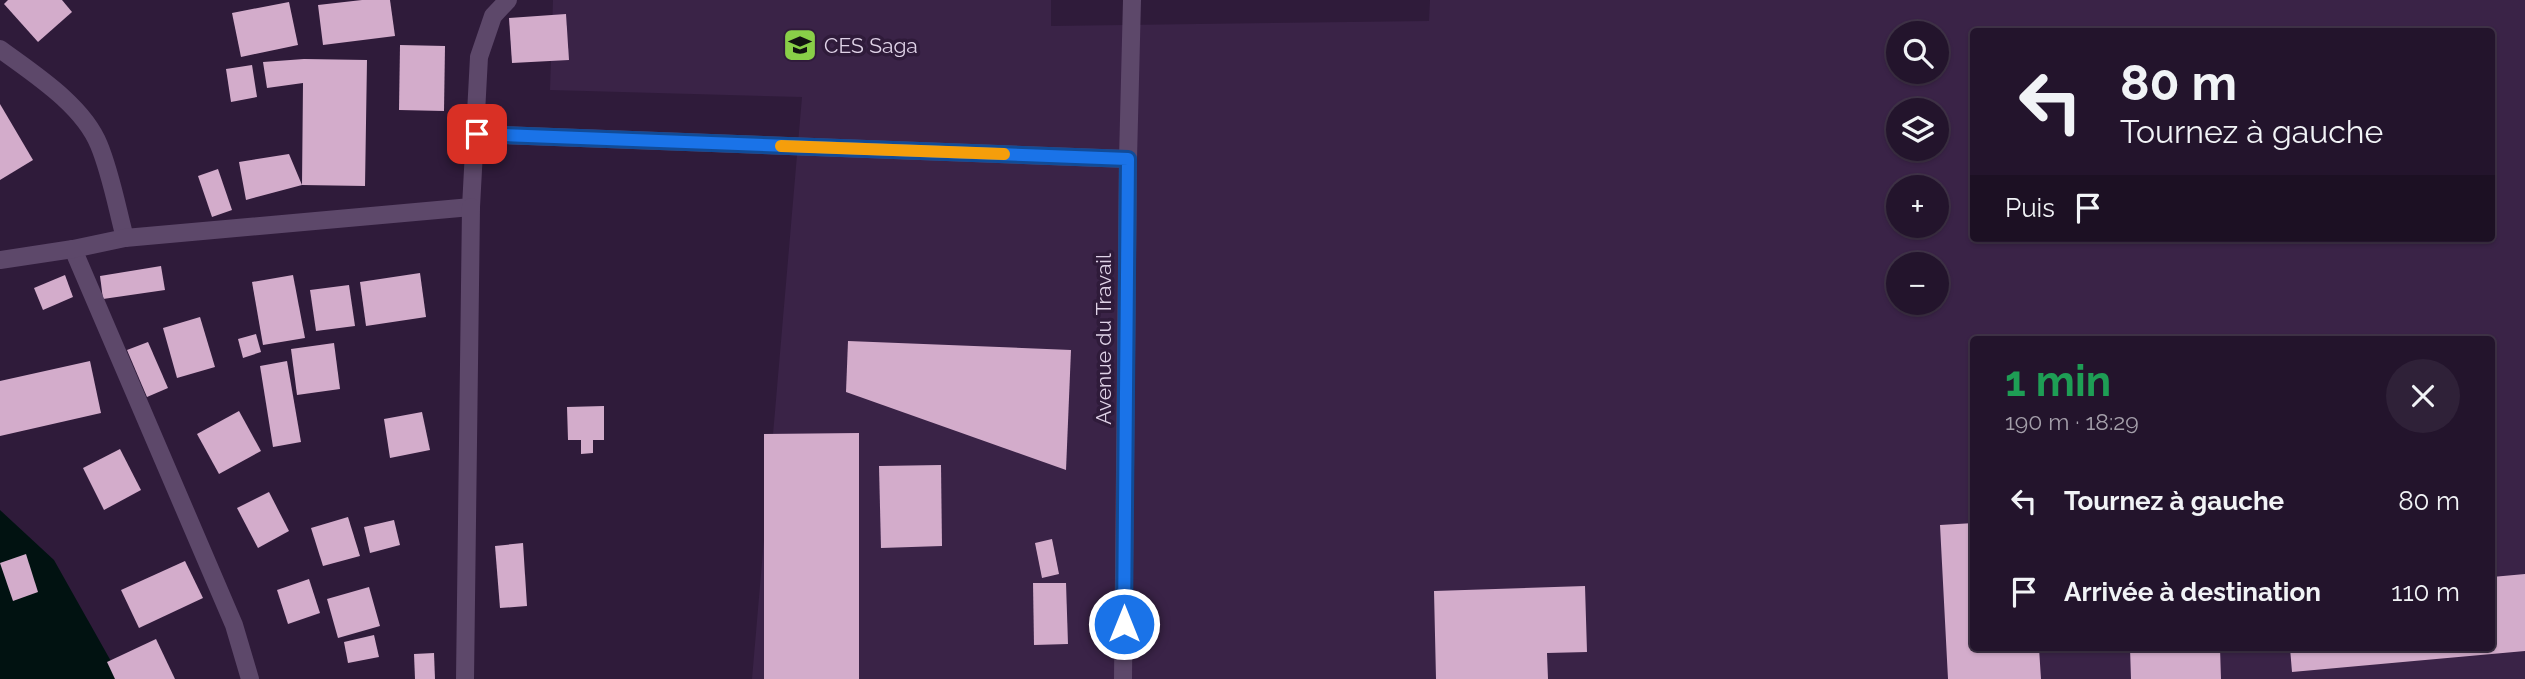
<!DOCTYPE html>
<html lang="fr">
<meta charset="utf-8">
<style>
:root{--surface:#23142c;--page:#2f2138;--text:#f1f3f6;--muted:#a39ea9;--line:#403348}
body{margin:0;font-family:Raleway,sans-serif;background:var(--page);color:var(--text);height:100vh;display:flex;flex-direction:column;font-size:26px;white-space:nowrap}
*{box-sizing:border-box;margin:0}
p{font-size:23px;color:var(--muted)}
.icon{flex:none;width:38px;height:38px;fill:none;stroke:currentColor;stroke-width:2;stroke-linecap:round;stroke-linejoin:round}
.map{position:relative;flex:1;overflow:hidden}
.sheet{position:absolute;left:1970px;top:336px;width:525px;height:315px;display:flex;flex-direction:column;background:var(--surface);border-radius:7px;box-shadow:0 2px 5px #0004,0 0 0 2px var(--line)}
.sheet>*{flex:none}
.banner{position:absolute;left:1970px;top:28px;width:525px;height:214px;border-radius:7px;box-shadow:0 2px 5px #0004,0 0 0 2px var(--line);background:#23142c;color:var(--text);overflow:hidden}
.controls{position:absolute;left:1886px;top:21px;display:grid;gap:14px}
.controls a{display:grid;place-items:center;width:63px;height:63px;border-radius:50%;background:var(--surface);box-shadow:0 2px 5px #0004,0 0 0 2px var(--line);font-size:35px}
.pin{position:absolute;display:grid;place-items:center;width:60px;height:60px;color:#fff;margin:-30px;border-radius:14px;box-shadow:0 4px 10px #0006}
.me{position:absolute;width:77px;margin:-38px;rotate:0deg;stroke-linejoin:round;filter:drop-shadow(0 0 5px #0008)}
.turn{display:flex;align-items:center;gap:24px;height:147px;padding:0 35px;font-size:32px}
.turn .icon{width:91px;height:91px;stroke-width:2.5}
.turn b{display:block;font-size:49px;line-height:60px}
.then{display:flex;align-items:center;height:66px;padding:0 35px;background:#0003;gap:14px;font-size:26px}
.round{display:grid;place-items:center;flex:none;width:74px;height:74px;border-radius:37px;background:var(--page)}
.summary{display:flex;align-items:center;justify-content:space-between;height:119px;padding:0 35px}
h1{font-size:42px;font-weight:700;line-height:52px;color:#1e9e55}
ul{padding:0;list-style:none}
li{display:flex;align-items:center;gap:21px;height:91px;padding:0 35px}
li div{flex:1}
li b{display:block;font-size:26px}
li em{font-style:normal}
.map>svg:first-child{display:block}
.built{fill:#3a2347;fill-rule:evenodd}
.water{fill:#011211}
.building{fill:#d3accb}
.lines{fill:none;stroke-linecap:round;stroke-linejoin:round}
.minor{stroke:#5d486a;stroke-width:18}
.route-casing{stroke:#114b97;stroke-width:18}
.route{stroke:#1a73e8;stroke-width:12}
.slow{stroke:#f59e0b;stroke-width:12}
.labels{text-anchor:middle;dominant-baseline:central;stroke-width:7;stroke-linejoin:round;paint-order:stroke}
.poi-label{font-size:21px;fill:#dfd2e7;stroke:#2f1b3a;text-anchor:start}
.street-label{font-size:21px;fill:#dfd2e7;stroke:#2f1b3a}
</style>
<div class="map">
<svg width="2525" height="679" viewBox="0 0 2525 679">
<rect width="100%" height="100%" fill="#2f1b3a"/>
<path class="built" d="M553 0H1051V26L1429 21 1430 0H2525V679H752L802 97 550 90ZM1974 32H2492V238H1974ZM1899 33H1937V72H1899ZM1899 110H1937V149H1899ZM1899 187H1937V226H1899ZM1899 264H1937V303H1899ZM1974 340H2492V648H1974Z"/>
<path class="water" d="M0 510 54 560 121 679H0Z"/>
<g class="building">
<path d="M8 0H62L72 12 38 42 4 4Z"/>
<path d="M362 0H390L395 36 323 45 318 5Z"/>
<path d="M289 2 298 45 241 57 232 13Z"/>
<path d="M566 14 569 60 512 63 509 18Z"/>
<path d="M400 45 445 46 444 111 399 110Z"/>
<path d="M304 59 367 60 365 186 302 185 246 200 239 162 289 154 302 185 303 83 267 88 263 62Z"/>
<path d="M252 65 257 97 231 102 226 69Z"/>
<path d="M0 104 33 160 0 180Z"/>
<path d="M218 169 232 210 212 217 198 176Z"/>
<path d="M161 266 165 290 103 299 100 276Z"/>
<path d="M420 273 426 317 366 326 360 282Z"/>
<path d="M65 275 73 297 43 310 34 288Z"/>
<path d="M293 275 305 338 263 345 252 282Z"/>
<path d="M349 285 355 326 316 331 310 290Z"/>
<path d="M200 317 215 367 177 378 163 328Z"/>
<path d="M256 334 261 352 243 358 238 339Z"/>
<path d="M848 341 1071 350 1066 470 846 392Z"/>
<path d="M148 342 168 388 147 397 127 350Z"/>
<path d="M334 343 340 389 297 395 291 349Z"/>
<path d="M90 361 101 413 0 436V381Z"/>
<path d="M287 361 301 442 273 447 260 366Z"/>
<path d="M604 406V440H593V453L581 454V440H568L567 407Z"/>
<path d="M239 411 261 451 219 474 197 434Z"/>
<path d="M422 412 430 450 390 458 384 419Z"/>
<path d="M859 433V679H764V434Z"/>
<path d="M120 449 141 490 104 510 83 468Z"/>
<path d="M941 465 942 546 881 548 879 466Z"/>
<path d="M269 492 289 531 258 548 237 508Z"/>
<path d="M348 517 360 556 323 566 311 528Z"/>
<path d="M394 520 400 545 370 553 364 527Z"/>
<path d="M1974 523V648H2039L2041 679H1948L1940 525Z"/>
<path d="M1052 539 1059 574 1042 578 1035 543Z"/>
<path d="M523 543 527 606 500 608 495 546Z"/>
<path d="M26 554 38 592 13 601 0 563Z"/>
<path d="M185 561 203 598 139 628 121 590Z"/>
<path d="M2525 574V651L2292 672 2290 648H2492V577Z"/>
<path d="M309 579 320 613 288 624 277 590Z"/>
<path d="M1033 583H1066L1068 644 1034 645Z"/>
<path d="M1585 586 1587 652 1547 653 1548 679H1436L1434 591Z"/>
<path d="M369 587 380 626 338 638 327 599Z"/>
<path d="M374 635 379 657 348 663 344 642Z"/>
<path d="M156 639 175 679H115L107 662Z"/>
<path d="M2130 648H2220L2221 679H2131Z"/>
<path d="M434 653 435 679H415L414 654Z"/>
</g>
<g class="lines">
<g class="minor">
<path d="M0 49C34 74 83 105 99 145 111 174 117 208 125 238"/>
<path d="M477 134 1128 159"/>
<path d="M73 249 234 625 250 679"/>
<path d="M0 260 73 249 125 238 471 207 479 57 493 16 508 0"/>
<path d="M465 679 471 207"/>
<path d="M1123 679 1128 159 1132 0"/>
</g>
</g>
<g class="lines">
<g class="route-casing">
<path id="route" d="M477 134 1128 159 1124 624"/>
</g>
<use href="#route" class="route"/>
<path class="slow" d="M781 146 1004 154"/>
</g>
<defs>
<g id="school-square" transform="scale(1.75)"><rect x="-9" y="-9" width="18" height="18" rx="4" fill="#89cf48" stroke="#2f1b3a"/><path d="M0-5L7-2L0 1L-7-2ZM-4 1L0 2.5L4 1V4Q0 6-4 4Z" fill="#111"/></g>
</defs>
<g fill-rule="evenodd">
<use href="#school-square" x="800" y="45"/>
</g>
<g class="labels">
<g class="poi-label">
<text x="824" y="45">CES Saga</text>
</g>
<g class="street-label">
<text transform="translate(1103 339) rotate(-90)">Avenue du Travail</text>
</g>
</g>
</svg>
<div class="controls">
<a><svg class="icon" aria-label="search" viewBox="0 0 24 24"><circle cx="10" cy="10" r="6"/><path d="M15 15l6 6"/></svg></a>
<a><svg class="icon" aria-label="layers" viewBox="0 0 24 24"><path d="M12 4l9 5-9 5-9-5zM3 14l9 5 9-5"/></svg></a>
<a>+</a>
<a>−</a>
</div>
<div class="pin" style="left:477px;top:134px;background:#d93025"><svg class="icon" aria-label="arrive" viewBox="0 0 24 24"><path d="M6 21V4h12l-3 4 3 4H6"/></svg></div>
<svg class="me" style="left:1124px;top:624px" viewBox="-20 -20 40 40"><circle r="17" fill="#1a73e8" stroke="#fff" stroke-width="3"/><path d="M0-11L8 9 0 5-8 9z" fill="#fff"/></svg>
<div class="banner">
<div class="turn"><svg class="icon" aria-label="left" viewBox="0 0 24 24"><path d="M17 20v-9H6M10 6l-5 5 5 5"/></svg><div><b>80 m</b>Tournez à gauche</div></div>
<div class="then">Puis<svg class="icon" aria-label="arrive" viewBox="0 0 24 24"><path d="M6 21V4h12l-3 4 3 4H6"/></svg></div>
</div>
<section class="sheet">
<div class="summary"><div><h1>1 min</h1><p>190 m · 18:29</p></div><a class="round"><svg class="icon" aria-label="close" viewBox="0 0 24 24"><path d="M6 6l12 12M18 6L6 18"/></svg></a></div>
<ul>
<li><svg class="icon" aria-label="left" viewBox="0 0 24 24"><path d="M17 20v-9H6M10 6l-5 5 5 5"/></svg><div><b>Tournez à gauche</b></div><em>80 m</em></li>
<li><svg class="icon" aria-label="arrive" viewBox="0 0 24 24"><path d="M6 21V4h12l-3 4 3 4H6"/></svg><div><b>Arrivée à destination</b></div><em>110 m</em></li>
</ul>
</section>
</div>
